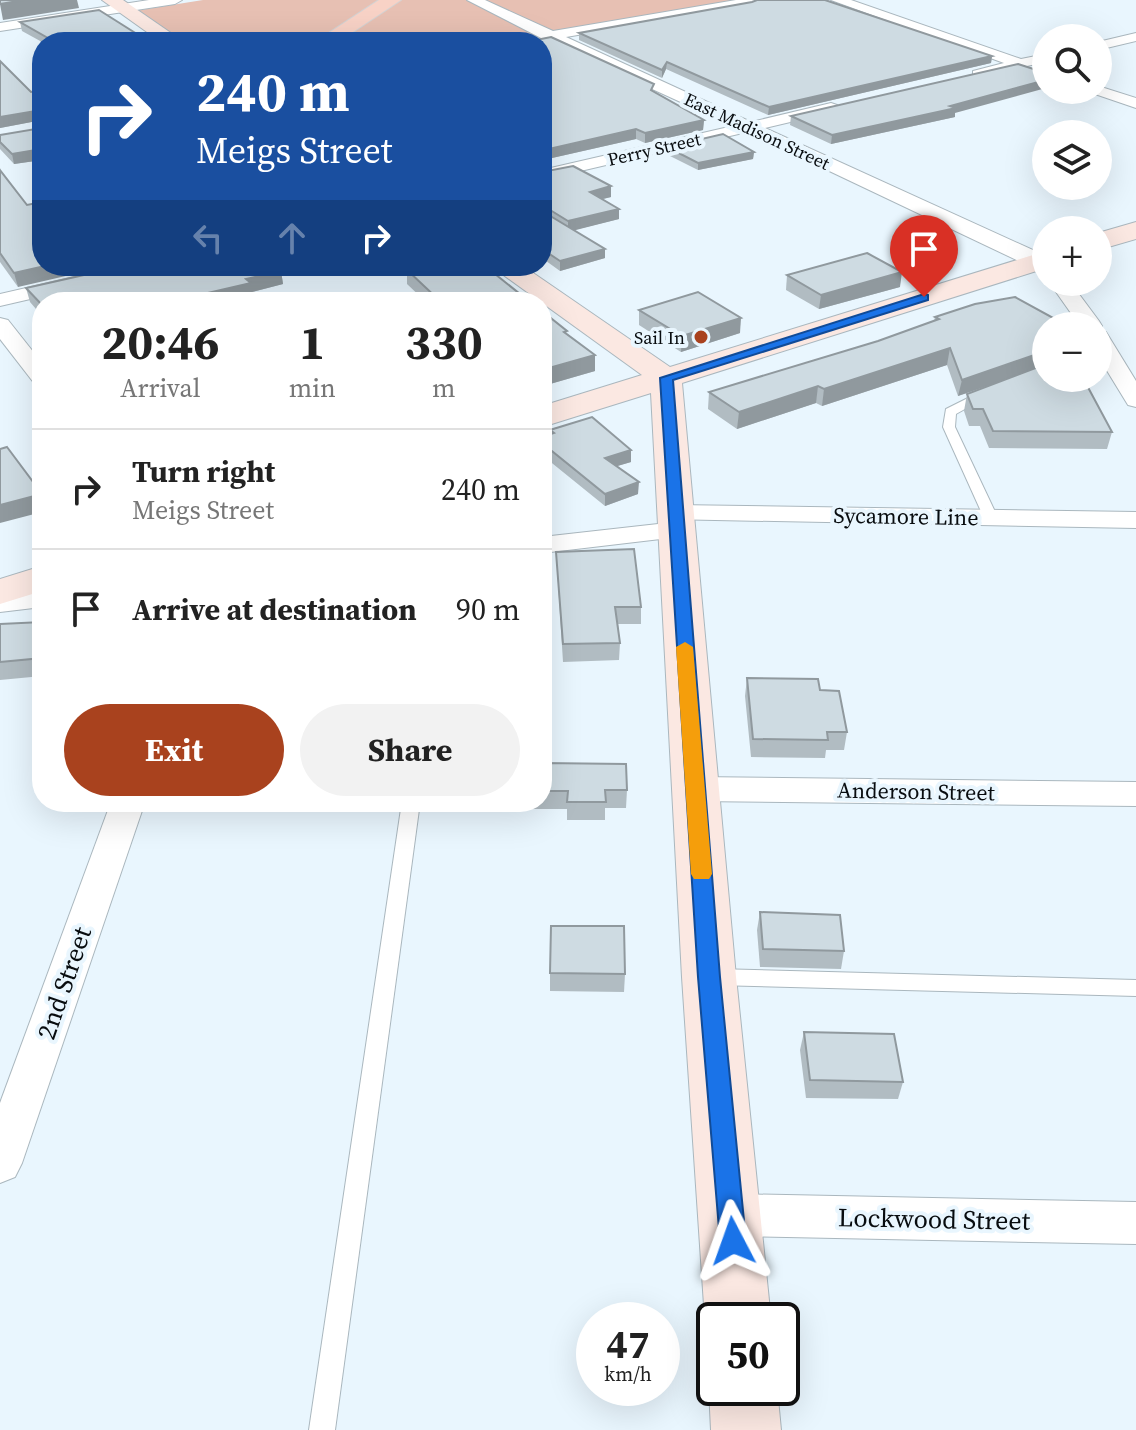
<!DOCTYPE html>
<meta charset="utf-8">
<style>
:root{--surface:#fff;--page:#f2f2f2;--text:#222;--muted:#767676;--line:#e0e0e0;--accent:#a9421e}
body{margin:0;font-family:"Source Serif 4",serif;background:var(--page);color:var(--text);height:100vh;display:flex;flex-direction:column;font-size:30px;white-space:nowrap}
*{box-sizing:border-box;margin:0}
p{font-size:26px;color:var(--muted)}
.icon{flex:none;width:44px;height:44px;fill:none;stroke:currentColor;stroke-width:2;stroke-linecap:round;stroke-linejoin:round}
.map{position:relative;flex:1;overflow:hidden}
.sheet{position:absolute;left:32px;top:292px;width:520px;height:520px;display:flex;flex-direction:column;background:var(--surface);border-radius:32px;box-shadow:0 8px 32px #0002}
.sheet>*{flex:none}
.banner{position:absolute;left:32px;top:32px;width:520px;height:244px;border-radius:32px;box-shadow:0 8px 32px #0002;background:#1a4fa0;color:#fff;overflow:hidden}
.tools{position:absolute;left:1032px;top:24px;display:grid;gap:16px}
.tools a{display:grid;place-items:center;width:80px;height:80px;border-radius:50%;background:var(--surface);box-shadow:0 8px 32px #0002;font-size:40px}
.speed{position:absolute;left:576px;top:1302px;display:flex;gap:16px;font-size:40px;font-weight:700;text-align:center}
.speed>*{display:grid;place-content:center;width:104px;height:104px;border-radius:50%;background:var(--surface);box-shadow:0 8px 32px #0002;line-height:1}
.speed small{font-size:20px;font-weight:400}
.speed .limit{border:4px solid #111;border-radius:12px;background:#fff;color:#111}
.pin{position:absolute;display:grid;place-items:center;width:68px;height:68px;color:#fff;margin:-82px -34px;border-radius:50% 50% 50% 0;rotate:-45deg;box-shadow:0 0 8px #0007}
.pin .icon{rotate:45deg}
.me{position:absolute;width:88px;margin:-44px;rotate:356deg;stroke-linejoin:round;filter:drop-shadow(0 0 6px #0008)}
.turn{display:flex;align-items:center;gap:28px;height:168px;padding:0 32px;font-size:36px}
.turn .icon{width:104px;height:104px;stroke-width:2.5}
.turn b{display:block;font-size:56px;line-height:68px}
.lanes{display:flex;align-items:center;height:76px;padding:0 32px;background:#0003;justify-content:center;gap:40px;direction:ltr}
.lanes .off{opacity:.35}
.eta{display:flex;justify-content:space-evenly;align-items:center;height:136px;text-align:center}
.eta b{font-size:48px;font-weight:700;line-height:56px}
.button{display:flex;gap:16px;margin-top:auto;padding:16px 32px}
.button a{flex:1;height:92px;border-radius:48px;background:var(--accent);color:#fff;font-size:32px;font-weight:700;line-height:92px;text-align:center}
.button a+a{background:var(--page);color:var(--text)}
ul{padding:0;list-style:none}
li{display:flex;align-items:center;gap:24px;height:120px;padding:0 32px;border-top:2px solid var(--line)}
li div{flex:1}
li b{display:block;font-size:30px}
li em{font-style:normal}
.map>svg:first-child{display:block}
.green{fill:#e7c0b3}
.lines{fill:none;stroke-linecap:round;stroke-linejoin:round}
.lane-casing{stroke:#aab7be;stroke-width:2}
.street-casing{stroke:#aab7be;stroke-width:2}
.secondary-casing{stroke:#aab7be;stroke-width:2}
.primary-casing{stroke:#d3d3d4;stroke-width:2}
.lane{fill:#fff;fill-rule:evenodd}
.street{fill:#fff;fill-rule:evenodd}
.secondary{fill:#fbe8e2;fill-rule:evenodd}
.primary{fill:#f8d2c6;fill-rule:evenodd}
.wall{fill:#b1bcc2}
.shaded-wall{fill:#90999e}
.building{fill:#cedbe2;stroke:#90999e;stroke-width:2}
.route{fill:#1a73e8;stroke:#114b97;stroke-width:2}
.slow{fill:#f59e0b}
.poi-dot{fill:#a9421e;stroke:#e9f6fe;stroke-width:3}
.labels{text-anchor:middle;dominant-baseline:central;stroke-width:8;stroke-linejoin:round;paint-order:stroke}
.far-street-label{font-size:18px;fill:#080c0f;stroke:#e9f6fe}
.far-poi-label{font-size:18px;fill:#080c0f;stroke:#e9f6fe;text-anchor:end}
.street-label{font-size:22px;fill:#080c0f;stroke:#e9f6fe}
.near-street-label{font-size:26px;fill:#080c0f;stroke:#e9f6fe}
</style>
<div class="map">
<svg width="1136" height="1430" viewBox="0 0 1136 1430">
<rect width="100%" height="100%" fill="#e9f6fe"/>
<path class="green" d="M203 0H735L500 42H183L134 11Z"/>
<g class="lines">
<g class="lane-casing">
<g id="lane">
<path d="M984 390 990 394 988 396 956 414 955 427 998 518 991 522 984 518 943 427 946 409Z"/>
<path d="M402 802H420L335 1430H309Z"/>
<path d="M715 969 1136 980V996L715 985 708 982 705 977 708 972Z"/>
</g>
</g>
<g class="street-casing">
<g id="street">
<path d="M149 0H182L175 4 0 31V23Z"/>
<path d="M467 0H485L553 31 736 0H766L759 4 566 37 751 122 831 103 837 105V111L765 128 1046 256V274L747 132 542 180V170L733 126 543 39Z"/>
<path d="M831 0H851L1021 59 1046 54V62L973 77V71L1004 63Z"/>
<path d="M1136 33V41L1098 50V42Z"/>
<path d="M1098 86 1136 98V108L1092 93 1089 90H1098Z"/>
<path d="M122 266H159L156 270 0 306V294Z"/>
<path d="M1049 282H1070L1099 321 1102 326 1099 331 1106 332 1136 381V407L1128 405 1098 356V326H1080Z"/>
<path d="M0 318 8 320 42 363V385L34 383 0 339Z"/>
<path d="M675 505 1136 512V528L666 519 662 513 666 507Z"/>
<path d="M676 522 686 524 690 530 686 536 542 553V537Z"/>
<path d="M42 589V607L0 612V594Z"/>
<path d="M695 777 1136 782V806L695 801 683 797 678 789 683 781Z"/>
<path d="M111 802H145L22 1163 15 1177 0 1183V1103Z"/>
<path d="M731 1194 1136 1202V1244L731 1236 715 1230 708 1215 715 1200Z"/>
</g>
</g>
<g class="secondary-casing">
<g id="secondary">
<path d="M102 0H123L184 42H161Z"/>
<path d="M1136 222V239L1098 250V233Z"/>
<path d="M1046 251V268L682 383 736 977 771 1320H714V1341L705 1320 682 977 651 393 542 427V406L642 375 491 266H523L670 367Z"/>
<path d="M42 566V591L0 604V579Z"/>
<path d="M714 1375V1388H777L781 1430H711L709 1388Z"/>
</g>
</g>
<g class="primary-casing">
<path id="primary" d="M379 0H401L338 42H315Z"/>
</g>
<use href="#lane" class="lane"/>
<use href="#street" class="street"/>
<use href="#secondary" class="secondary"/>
<use href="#primary" class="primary"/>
</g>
<g class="wall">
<path d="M20 22 148 41V42H42L22 31Z"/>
<path d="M579 33 992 56 991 63 768 115 666 69 662 78 579 40Z"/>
<path d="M542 42 654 92 704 120 703 130 645 143 636 139 552 158V165L542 167Z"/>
<path d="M0 61 31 92 42 90V160L14 164 0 149V142L42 128V120L0 128Z"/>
<path d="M955 113V117L831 144 790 125 791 116Z"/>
<path d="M667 147 754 152 753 159 698 170 666 154Z"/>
<path d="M0 170 18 287 0 262Z"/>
<path d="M542 172 611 186V197L603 199 619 209V219L574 230 605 249V258L560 271 542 258Z"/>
<path d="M398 266H485L530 302H426L407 284V276L398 271Z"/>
<path d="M281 271 283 284 252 292 253 297 232 302H42V316L30 302 26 288Z"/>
<path d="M787 275 900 287 819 309 786 290Z"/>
<path d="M639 310 740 333 681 352 639 325Z"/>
<path d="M542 311 567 334 595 371 550 384 542 378Z"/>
<path d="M935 317 1066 325 1046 326V378L1112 432 1107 449 989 448 980 426H969L964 411 967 394 999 382 958 396 947 365 822 406 816 403 737 429 708 409 709 392 878 341 934 321Z"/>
<path d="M550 430 631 462 617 466 638 494 605 506 542 455V437L550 435Z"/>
<path d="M556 552 641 607V624H618L620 643 619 660 563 662Z"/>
<path d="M42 622V676L0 680V624Z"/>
<path d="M747 678 820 690 847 732 844 750H826L825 758 751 757 745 696Z"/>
<path d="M542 763 627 790 626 808H605V820H567V809H523V802H542Z"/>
<path d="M760 912 844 951 841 969 760 967 757 930Z"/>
<path d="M550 973 625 974 624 992 550 991Z"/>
<path d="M804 1032 903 1082 898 1099 806 1098 800 1050Z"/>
</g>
<g class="shaded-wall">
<path d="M24 0H77L79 8 3 20 0 4Z"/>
<path d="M992 56 991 63 768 115 769 107Z"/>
<path d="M667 62 666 69 662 78V70Z"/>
<path d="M1046 80V88L955 113V117L831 144 832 135 950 106Z"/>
<path d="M42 110V120L0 128V117Z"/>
<path d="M704 120 703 130 645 143V133Z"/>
<path d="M636 129V139L552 158V165L542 167V157L544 150Z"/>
<path d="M42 149V160L14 164 12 154Z"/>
<path d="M754 152 753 159 698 170V163Z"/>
<path d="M611 186V197L590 202V192Z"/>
<path d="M619 209V219L568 232V221Z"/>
<path d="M605 249V258L560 271V261Z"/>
<path d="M45 266H109L18 287 14 273Z"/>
<path d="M281 271 283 284 252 292 253 297 232 302H169L246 279Z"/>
<path d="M902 272 900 287 819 309 821 295Z"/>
<path d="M741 318 740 333 681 352 682 336Z"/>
<path d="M950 348 947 365 822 406 824 389Z"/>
<path d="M1046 351 1045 366 958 396 962 380Z"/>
<path d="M595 355V371L550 384 549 368Z"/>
<path d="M818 386 816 403 737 429 739 412Z"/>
<path d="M631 450V462L604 470 605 458Z"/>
<path d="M639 482 638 494 605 506V494Z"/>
<path d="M42 494V512L0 523V505Z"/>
</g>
<g class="building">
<path d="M0 0H24L0 4Z"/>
<path d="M757 0H825L992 56 769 107 667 62 662 70 579 33 752 2Z"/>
<path d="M99 10 148 41 55 42 20 22Z"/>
<path d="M551 37 654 84 651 90 704 120 645 133 636 129 544 150 552 154 542 157V42H526Z"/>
<path d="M0 61 31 92 42 90V149L12 154 0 142V135L42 128V110L0 117Z"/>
<path d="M1018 64 1046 73V80L950 106 956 108 832 135 791 116Z"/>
<path d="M723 134 754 152 698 163 667 147Z"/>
<path d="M573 166 611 186 590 192 619 209 568 221 542 205V172Z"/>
<path d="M0 170 27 205 42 202V266H45L14 273 0 253Z"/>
<path d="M542 211 605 249 560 261 542 249Z"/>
<path d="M867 253 902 272 821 295 787 275Z"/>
<path d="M124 266H277L281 271 246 279 251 283 169 302H42V305L26 288Z"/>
<path d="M411 266H485L530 302H441L406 269 414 268Z"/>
<path d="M698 292 741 318 682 336 639 310Z"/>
<path d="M1015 297 1066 325 1046 326V351L962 380 950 348 824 389 818 386 739 412 709 392 878 341 939 319 935 317 975 304Z"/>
<path d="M542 311 567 331 564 332 595 355 549 368 542 363Z"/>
<path d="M1046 364V378H1083L1112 432 993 431 983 409H973L967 394Z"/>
<path d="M592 417 631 450 605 458 639 482 605 494 542 443V437L554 433 550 430Z"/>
<path d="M7 447 42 494 0 505V449Z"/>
<path d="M634 549 641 607H615L620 643 563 644 556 552Z"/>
<path d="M42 622V658L0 662V624Z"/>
<path d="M747 678 818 679 820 690 839 691 847 732H827L828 740 753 739Z"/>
<path d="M542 763 626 764 627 790H605L606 802H567L568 791H542Z"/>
<path d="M760 912 840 915 844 951 763 949Z"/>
<path d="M551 926H624L625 974 550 973Z"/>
<path d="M804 1032 894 1034 903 1082 810 1080Z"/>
</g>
<path class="route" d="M924 294 928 295V300L673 380 720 977 746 1241 742 1250 733 1253 724 1250 720 1241 698 977 660 378Z"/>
<path class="slow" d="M685 642 693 647 712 874 709 879H694L691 874 676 647Z"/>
<circle class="poi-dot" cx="701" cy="337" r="8"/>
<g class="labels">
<g class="far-street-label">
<text transform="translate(757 131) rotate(25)">East Madison Street</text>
<text transform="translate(654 149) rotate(-13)">Perry Street</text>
</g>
<g class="far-poi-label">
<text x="685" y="337">Sail In</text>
</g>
<g class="street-label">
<text transform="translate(906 516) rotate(1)">Sycamore Line</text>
<text transform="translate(916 791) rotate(1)">Anderson Street</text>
</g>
<g class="near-street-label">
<text transform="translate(64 983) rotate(-71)">2nd Street</text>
<text transform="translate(934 1219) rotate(1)">Lockwood Street</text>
</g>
</g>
</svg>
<div class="tools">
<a><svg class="icon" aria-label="search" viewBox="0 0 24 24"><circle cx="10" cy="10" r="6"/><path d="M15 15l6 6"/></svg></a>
<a><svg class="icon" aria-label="layers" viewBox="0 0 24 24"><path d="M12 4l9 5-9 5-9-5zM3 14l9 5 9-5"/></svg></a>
<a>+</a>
<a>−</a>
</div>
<div class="speed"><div>47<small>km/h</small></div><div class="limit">50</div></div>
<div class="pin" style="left:924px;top:297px;background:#d93025"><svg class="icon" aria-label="arrive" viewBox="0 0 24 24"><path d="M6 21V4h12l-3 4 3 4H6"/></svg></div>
<svg class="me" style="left:733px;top:1241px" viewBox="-20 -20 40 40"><path d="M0-17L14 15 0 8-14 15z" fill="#1a73e8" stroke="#fff" stroke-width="4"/></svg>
<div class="banner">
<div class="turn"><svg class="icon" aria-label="right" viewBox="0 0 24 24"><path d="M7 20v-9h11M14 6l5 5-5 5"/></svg><div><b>240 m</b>Meigs Street</div></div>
<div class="lanes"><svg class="icon off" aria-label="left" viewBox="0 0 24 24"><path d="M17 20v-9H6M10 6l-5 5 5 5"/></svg><svg class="icon off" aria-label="ahead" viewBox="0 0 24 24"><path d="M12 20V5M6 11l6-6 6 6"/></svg><svg class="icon" aria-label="right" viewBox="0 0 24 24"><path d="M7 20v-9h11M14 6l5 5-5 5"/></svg></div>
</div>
<section class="sheet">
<div class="eta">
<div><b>20:46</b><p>Arrival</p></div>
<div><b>1</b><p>min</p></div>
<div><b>330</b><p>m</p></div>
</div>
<ul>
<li><svg class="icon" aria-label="right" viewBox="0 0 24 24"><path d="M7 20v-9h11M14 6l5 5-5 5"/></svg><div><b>Turn right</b><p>Meigs Street</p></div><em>240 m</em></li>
<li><svg class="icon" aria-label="arrive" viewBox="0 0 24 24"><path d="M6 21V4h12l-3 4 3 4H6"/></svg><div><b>Arrive at destination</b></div><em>90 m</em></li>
</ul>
<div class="button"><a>Exit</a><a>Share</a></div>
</section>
</div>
